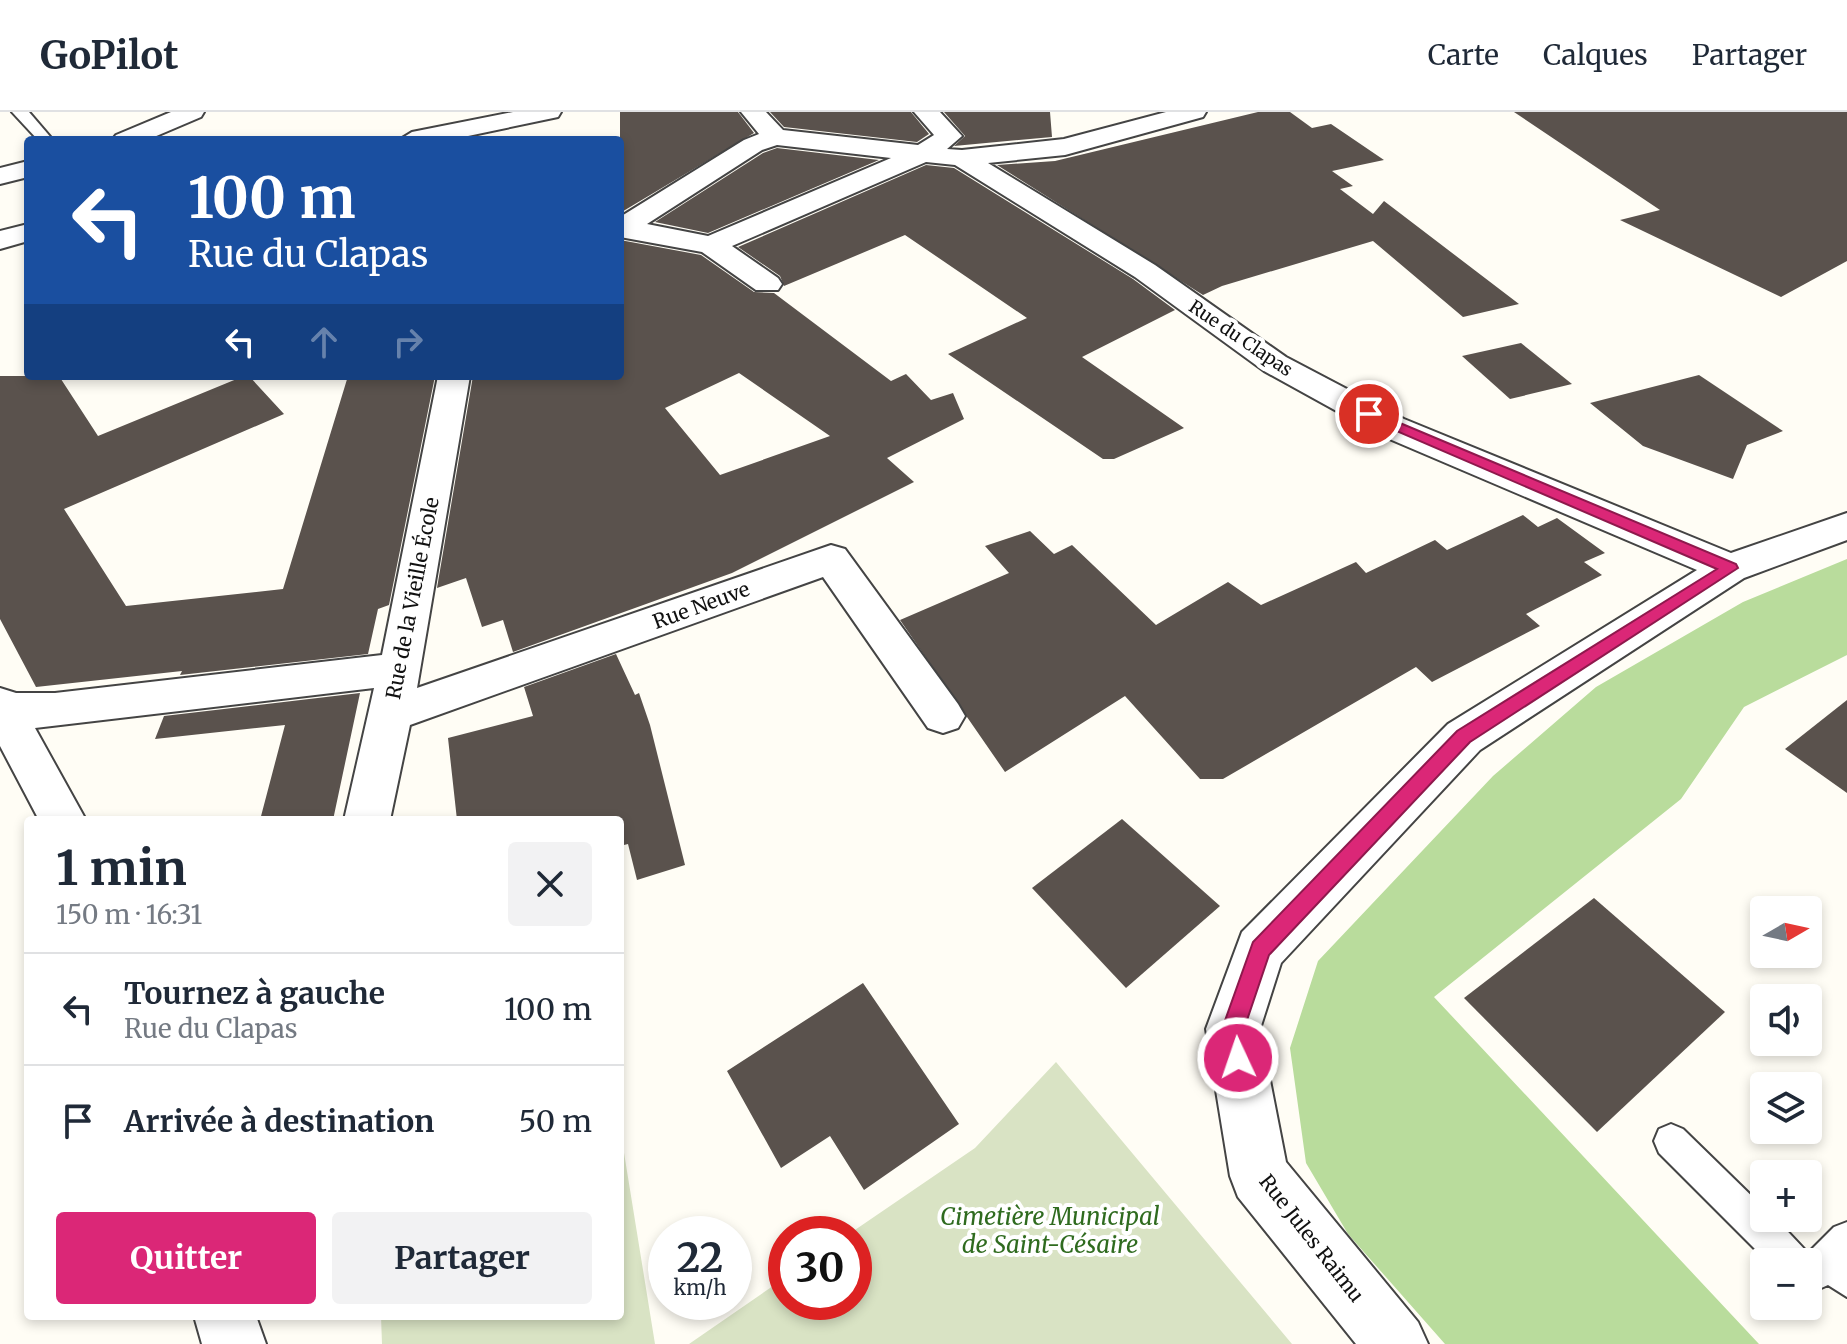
<!DOCTYPE html>
<html lang="fr">
<meta charset="utf-8">
<style>
:root{--surface:#fff;--page:#f2f2f3;--text:#1f2937;--muted:#747a83;--line:#e0e1e3;--accent:#db2777}
body{margin:0;font-family:Merriweather,serif;background:var(--page);color:var(--text);height:100vh;display:flex;flex-direction:column;font-size:30px;white-space:nowrap}
*{box-sizing:border-box;margin:0}
p{font-size:26px;color:var(--muted)}
.icon{flex:none;width:44px;height:44px;fill:none;stroke:currentColor;stroke-width:2;stroke-linecap:round;stroke-linejoin:round}
.map{position:relative;flex:1;overflow:hidden}
.drawer{position:absolute;left:24px;top:704px;width:600px;height:504px;display:flex;flex-direction:column;background:var(--surface);border-radius:8px;box-shadow:0 4px 12px #0003}
.drawer>*{flex:none}
.top-card{position:absolute;left:24px;top:24px;width:600px;height:244px;border-radius:8px;box-shadow:0 4px 12px #0003;background:#1a4fa0;color:#fff;overflow:hidden}
.needle{width:52px;rotate:81deg}
.tools{position:absolute;left:1750px;top:784px;display:grid;gap:16px}
.tools a{display:grid;place-items:center;width:72px;height:72px;border-radius:8px;background:var(--surface);box-shadow:0 4px 12px #0003;font-size:40px}
.speed{position:absolute;left:648px;top:1104px;display:flex;gap:16px;font-size:40px;font-weight:700;text-align:center}
.speed>*{display:grid;place-content:center;width:104px;height:104px;border-radius:50%;background:var(--surface);box-shadow:0 4px 12px #0003;line-height:1}
.speed small{font-size:20px;font-weight:400}
.speed .limit{border:12px solid #d22;background:#fff;color:#111}
.pin{position:absolute;display:grid;place-items:center;width:68px;height:68px;color:#fff;margin:-34px;border:4px solid #fff;border-radius:50%;box-shadow:0 2px 8px #0007}
.me{position:absolute;width:88px;margin:-44px;rotate:357deg;stroke-linejoin:round;filter:drop-shadow(0 0 6px #0008)}
.turn{display:flex;align-items:center;gap:28px;height:168px;padding:0 32px;font-size:36px}
.turn .icon{width:104px;height:104px;stroke-width:2.5}
.turn b{display:block;font-size:56px;line-height:68px}
.lanes{display:flex;align-items:center;height:76px;padding:0 32px;background:#0003;justify-content:center;gap:40px;direction:ltr}
.lanes .off{opacity:.35}
.round{display:grid;place-items:center;flex:none;width:84px;height:84px;border-radius:8px;background:var(--page)}
.overview{display:flex;align-items:center;justify-content:space-between;height:136px;padding:0 32px}
h1{font-size:48px;font-weight:700;line-height:60px}
.primary-button{display:flex;gap:16px;margin-top:auto;padding:16px 32px}
.primary-button a{flex:1;height:92px;border-radius:8px;background:var(--accent);color:#fff;font-size:32px;font-weight:700;line-height:92px;text-align:center}
.primary-button a+a{background:var(--page);color:var(--text)}
ul{padding:0;list-style:none}
li{display:flex;align-items:center;gap:24px;height:112px;padding:0 32px;border-top:2px solid var(--line)}
li div{flex:1}
li b{display:block;font-size:30px}
li em{font-style:normal}
header{display:flex;align-items:center;gap:48px;box-sizing:border-box;height:112px;padding:0 40px;background:var(--surface);border-bottom:2px solid var(--line)}
header strong{font-size:38px}
nav{display:flex;gap:44px;margin-inline-start:auto;font-size:28px}
.map>svg:first-child{display:block}
.forest{fill:#b9dc9c}
.cemetery{fill:#d9e3c4}
.building{fill:#5a524d;fill-rule:evenodd}
.lines{fill:none;stroke-linecap:round;stroke-linejoin:round}
.lane-casing{stroke:#444;stroke-width:4}
.street-casing{stroke:#444;stroke-width:4}
.lane{fill:#fff;fill-rule:evenodd}
.street{fill:#fff;fill-rule:evenodd}
.route{fill:#db2777;stroke:#8e194d;stroke-width:2}
.labels{text-anchor:middle;dominant-baseline:central;stroke-width:8;stroke-linejoin:round;paint-order:stroke}
.far-street-label{font-size:18px;fill:#111;stroke:#fff}
.street-label{font-size:20px;fill:#111;stroke:#fff}
.near-park-label{font-size:24px;font-style:italic;fill:#2f6b1f;stroke:#fff}
</style>
<header>
<strong>GoPilot</strong>
<nav><a>Carte</a><a>Calques</a><a>Partager</a></nav>
</header>
<div class="map">
<svg width="1847" height="1232" viewBox="0 0 1847 1232">
<rect width="100%" height="100%" fill="#fffdf5"/>
<path class="forest" d="M1847 447V543L1744 595 1681 687 1434 885 1759 1232H1445L1348 1122 1306 1051 1290 936 1318 849 1493 664 1596 575 1743 490Z"/>
<g class="cemetery">
<path d="M1056 950 1292 1232H689L786 1165V1190H854V1122H849L975 1036Z"/>
<path d="M620 1016 655 1232H382L381 1204H620Z"/>
</g>
<g class="building">
<path d="M620 0H738L754 21 620 101Z"/>
<path d="M770 0H911L929 22 917 30 784 15Z"/>
<path d="M944 0H1050L1052 25 954 34 965 24Z"/>
<path d="M1258 0H1290L1312 16 1331 12 1384 48 1332 59 1353 74 1340 77 1373 102 1384 89 1519 192 1463 205 1373 129 1222 174 1203 183 997 53 1055 49Z"/>
<path d="M1514 0H1847V149L1781 185 1620 108 1660 98Z"/>
<path d="M777 36 879 48 708 121 655 110 763 41Z"/>
<path d="M926 53 954 56 1133 167 1175 198 1082 245 1184 316 1114 347H1103L948 242 1027 206 905 123 784 174 780 164 738 135Z"/>
<path d="M620 128 701 143 754 180 774 181 891 269 906 262 931 288 953 281 964 307 887 346 914 370 732 461 513 540 503 508 482 515 466 466 437 476 473 264H620ZM739 261 830 324 720 363 665 296Z"/>
<path d="M1521 231 1572 272 1510 287 1462 244Z"/>
<path d="M1699 263 1783 319 1747 333 1733 367 1643 334 1590 291Z"/>
<path d="M0 264H59L98 324 244 264H249L284 302 64 397 126 494 283 477 348 264H435L389 493 378 497 368 542 180 563 182 559 36 575 0 507Z"/>
<path d="M1523 403 1538 415 1557 406 1605 441 1584 450 1602 463 1526 502 1540 514 1432 570 1416 555 1223 667H1200L1125 584 1005 660 900 508 1009 461 985 434 1030 419 1054 442 1072 433 1156 513 1228 470 1261 493 1356 450 1366 461 1435 428 1447 438Z"/>
<path d="M616 542 635 583 639 581 650 613 685 753 637 768 628 732 620 734V708H457L448 626 533 604 524 575Z"/>
<path d="M360 581 333 708H260L285 613 155 627 164 604Z"/>
<path d="M1847 588V681L1785 637Z"/>
<path d="M1122 707 1220 794 1126 876 1032 776Z"/>
<path d="M1594 786 1725 900 1597 1020 1464 886Z"/>
<path d="M863 871 959 1012 864 1078 830 1024 781 1056 727 959Z"/>
</g>
<g class="lines">
<g class="lane-casing">
<g id="lane">
<path d="M12 0H29L53 28H38Z"/>
<path d="M1671 1012 1683 1017 1764 1096V1106H1775L1808 1141 1834 1115 1847 1110V1185L1828 1173 1808 1182V1150H1768L1659 1041 1654 1029 1659 1017Z"/>
</g>
</g>
<g class="street-casing">
<g id="street">
<path d="M171 0H204L201 5 147 28H112L116 23Z"/>
<path d="M513 0H561L558 5 449 28H399L412 20Z"/>
<path d="M741 0H766L783 18 918 33 934 23 914 0H940L962 24 947 37 962 38 1064 27 1166 0H1206L1203 5 1065 43 988 51 1155 153 1286 245 1404 307 1731 441 1847 401V428L1744 466 1480 638 1281 851 1260 917 1286 1050 1418 1210 1428 1232H1356L1238 1085 1230 1064 1206 917 1242 820 1448 612 1697 458 1380 323 1264 259 1135 165 955 53 926 50 732 134 778 166 782 172 778 178H756L702 140 620 125V105L744 28 759 22ZM777 33 891 46 708 124 647 112 762 38Z"/>
<path d="M28 49V65L0 72V56Z"/>
<path d="M28 112V129L0 137V119Z"/>
<path d="M438 264H470L417 576 831 433 845 437 958 592 965 604 958 616 943 621 928 616 823 465 410 613 390 708H344L374 576 35 616 86 708H39L0 634V576L16 581H55L382 543Z"/>
<path d="M194 1204H256L266 1232H202Z"/>
</g>
</g>
<use href="#lane" class="lane"/>
<use href="#street" class="street"/>
</g>
<path class="route" d="M1369 298 1736 452 1738 456 1470 630 1269 843 1244 917 1249 946 1246 954 1238 957 1230 954 1222 917 1253 830 1457 619 1717 457 1364 305 1362 302Z"/>
<g class="labels">
<g class="far-street-label">
<text transform="translate(1241 226) rotate(34)">Rue du Clapas</text>
</g>
<g class="street-label">
<text transform="translate(412 486) rotate(-79)">Rue de la Vieille École</text>
<text transform="translate(701 493) rotate(-20)">Rue Neuve</text>
<text transform="translate(1312 1126) rotate(52)">Rue Jules Raimu</text>
</g>
<g class="near-park-label">
<text x="1050" y="1104">Cimetière Municipal<tspan x="1050" dy="28">de Saint-Césaire</tspan></text>
</g>
</g>
</svg>
<div class="tools">
<a><svg class="needle" viewBox="-14 -14 28 28"><path d="M0-13l5 13h-10z" fill="#e53935"/><path d="M0 13l5-13h-10z" fill="#747a83"/></svg></a>
<a><svg class="icon" aria-label="sound" viewBox="0 0 24 24"><path d="M4 9h4l5-4v14l-5-4H4zM17 9q2 3 0 6"/></svg></a>
<a><svg class="icon" aria-label="layers" viewBox="0 0 24 24"><path d="M12 4l9 5-9 5-9-5zM3 14l9 5 9-5"/></svg></a>
<a>+</a>
<a>−</a>
</div>
<div class="speed"><div>22<small>km/h</small></div><div class="limit">30</div></div>
<div class="pin" style="left:1369px;top:302px;background:#d93025"><svg class="icon" aria-label="arrive" viewBox="0 0 24 24"><path d="M6 21V4h12l-3 4 3 4H6"/></svg></div>
<svg class="me" style="left:1238px;top:946px" viewBox="-20 -20 40 40"><circle r="17" fill="#db2777" stroke="#fff" stroke-width="3"/><path d="M0-11L8 9 0 5-8 9z" fill="#fff"/></svg>
<div class="top-card">
<div class="turn"><svg class="icon" aria-label="left" viewBox="0 0 24 24"><path d="M17 20v-9H6M10 6l-5 5 5 5"/></svg><div><b>100 m</b>Rue du Clapas</div></div>
<div class="lanes"><svg class="icon" aria-label="left" viewBox="0 0 24 24"><path d="M17 20v-9H6M10 6l-5 5 5 5"/></svg><svg class="icon off" aria-label="ahead" viewBox="0 0 24 24"><path d="M12 20V5M6 11l6-6 6 6"/></svg><svg class="icon off" aria-label="right" viewBox="0 0 24 24"><path d="M7 20v-9h11M14 6l5 5-5 5"/></svg></div>
</div>
<section class="drawer">
<div class="overview"><div><h1>1 min</h1><p>150 m · 16:31</p></div><a class="round"><svg class="icon" aria-label="close" viewBox="0 0 24 24"><path d="M6 6l12 12M18 6L6 18"/></svg></a></div>
<ul>
<li><svg class="icon" aria-label="left" viewBox="0 0 24 24"><path d="M17 20v-9H6M10 6l-5 5 5 5"/></svg><div><b>Tournez à gauche</b><p>Rue du Clapas</p></div><em>100 m</em></li>
<li><svg class="icon" aria-label="arrive" viewBox="0 0 24 24"><path d="M6 21V4h12l-3 4 3 4H6"/></svg><div><b>Arrivée à destination</b></div><em>50 m</em></li>
</ul>
<div class="primary-button"><a>Quitter</a><a>Partager</a></div>
</section>
</div>
